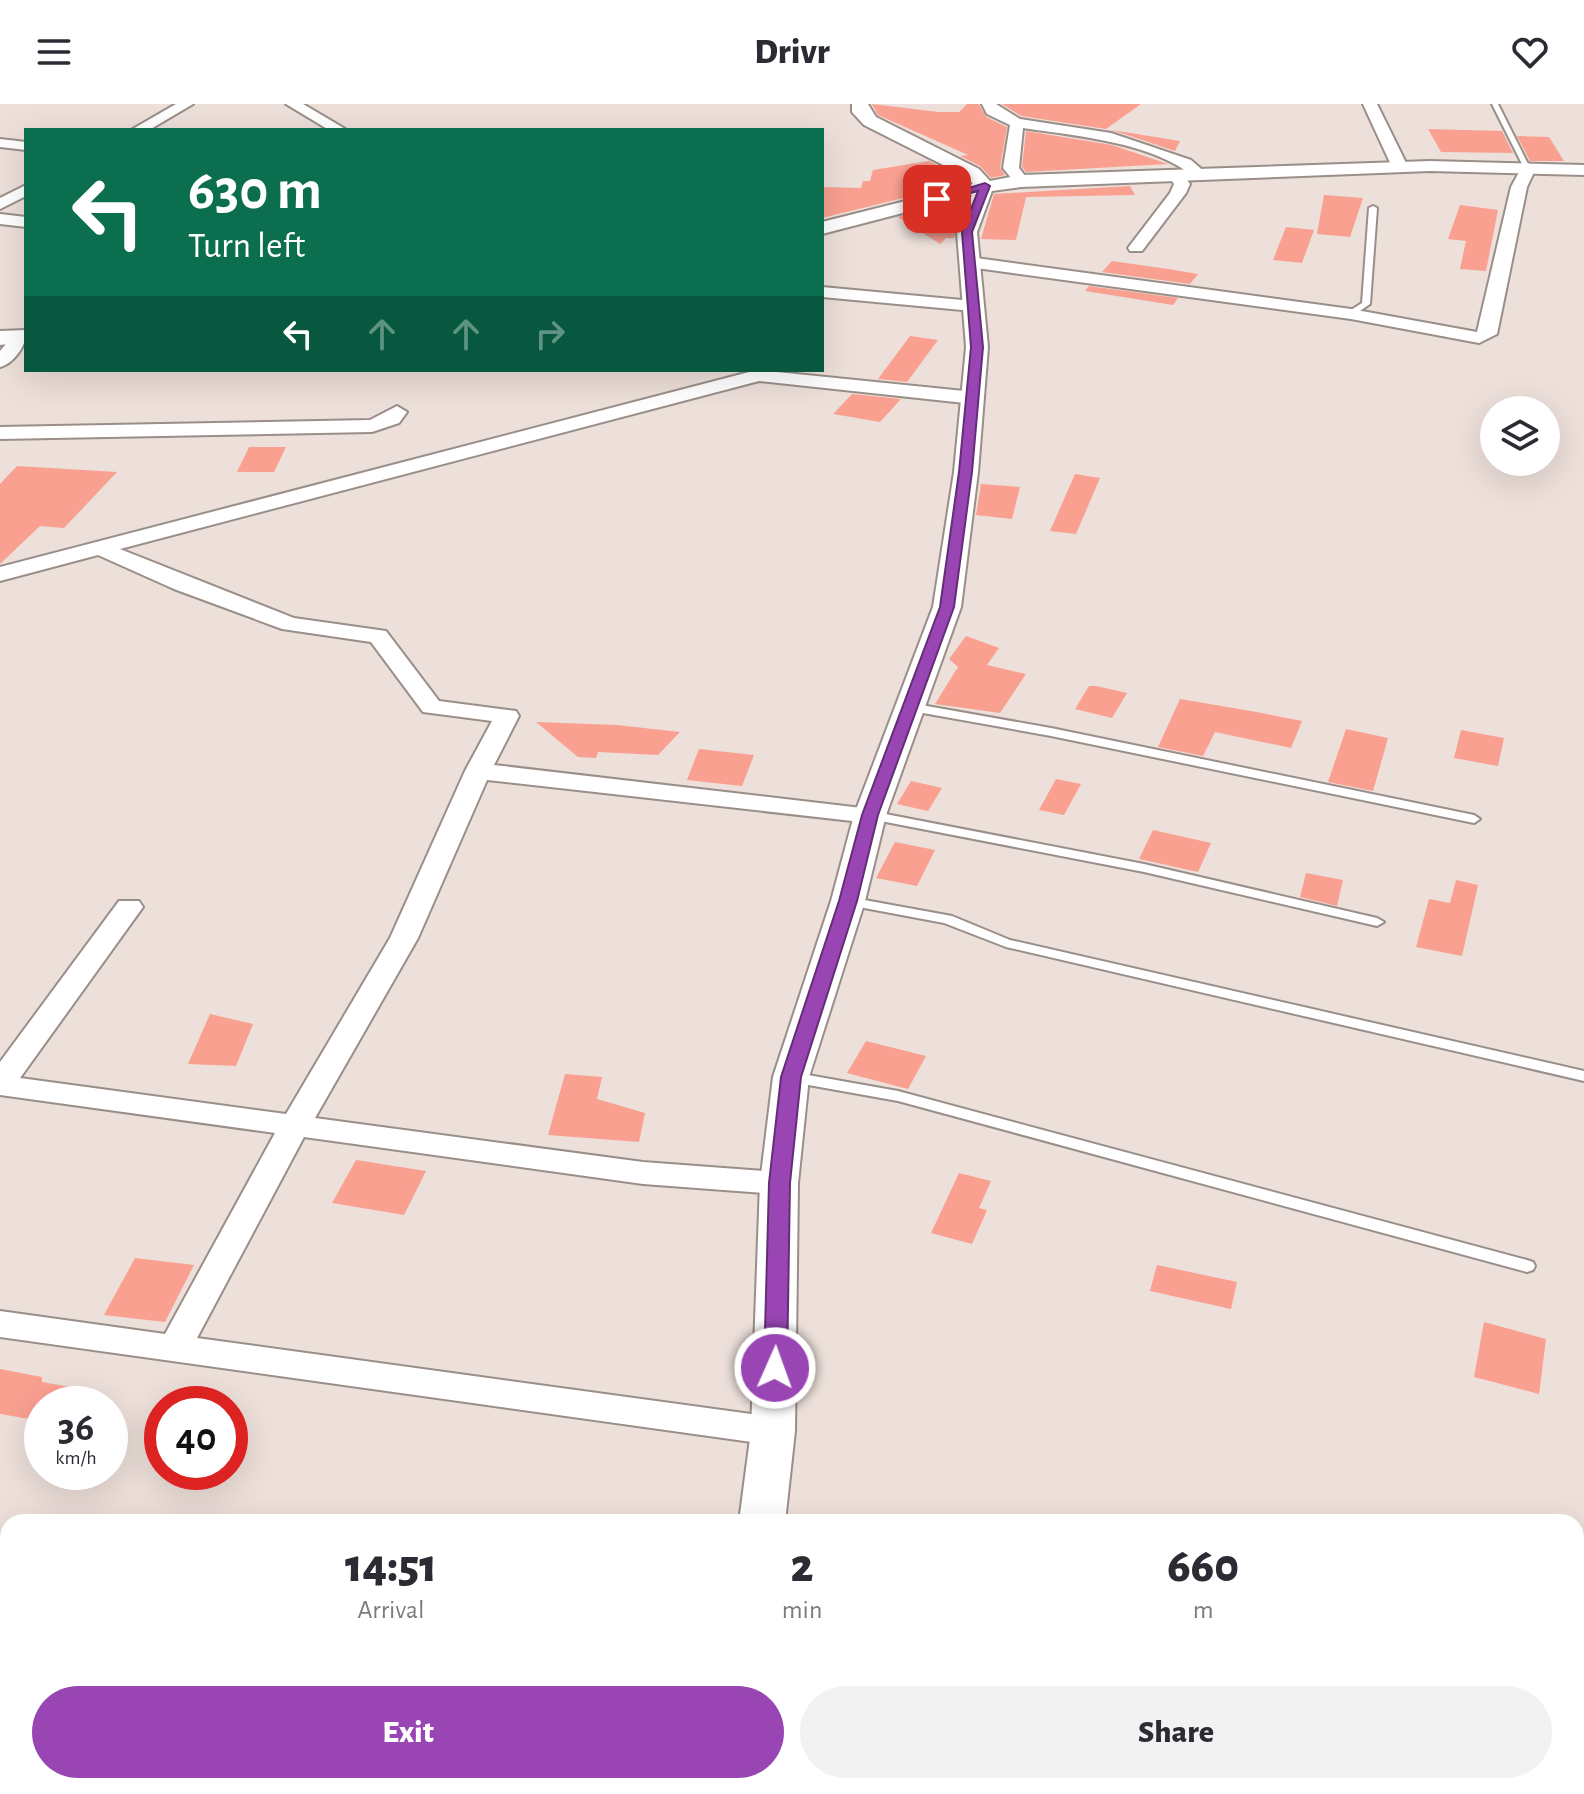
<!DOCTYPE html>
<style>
:root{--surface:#fff;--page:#f2f2f3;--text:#2b2b33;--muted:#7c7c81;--accent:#9946b4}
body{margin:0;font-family:"Alegreya Sans",sans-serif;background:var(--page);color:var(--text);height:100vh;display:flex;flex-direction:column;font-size:30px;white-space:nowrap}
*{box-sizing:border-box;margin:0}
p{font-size:26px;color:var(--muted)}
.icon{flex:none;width:44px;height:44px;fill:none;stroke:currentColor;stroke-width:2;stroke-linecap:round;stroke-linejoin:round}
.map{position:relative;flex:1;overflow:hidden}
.sheet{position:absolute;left:0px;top:1410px;width:1584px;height:280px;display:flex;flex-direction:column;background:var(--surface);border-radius:24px 24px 0 0;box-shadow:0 8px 32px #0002}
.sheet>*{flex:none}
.banner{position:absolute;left:24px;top:24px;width:800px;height:244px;border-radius:0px;box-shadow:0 8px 32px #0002;background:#0b6e4f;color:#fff;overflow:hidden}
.buttons{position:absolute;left:1480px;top:292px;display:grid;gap:16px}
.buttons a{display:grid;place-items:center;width:80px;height:80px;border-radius:50%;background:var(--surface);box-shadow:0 8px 32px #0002;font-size:40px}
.speed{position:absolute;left:24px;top:1282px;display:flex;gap:16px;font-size:40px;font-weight:700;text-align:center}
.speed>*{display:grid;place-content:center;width:104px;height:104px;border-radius:50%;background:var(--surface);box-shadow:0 8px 32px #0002;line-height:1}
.speed small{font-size:20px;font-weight:400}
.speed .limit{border:12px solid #d22;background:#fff;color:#111}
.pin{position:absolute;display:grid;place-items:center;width:68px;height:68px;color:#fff;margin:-34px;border-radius:16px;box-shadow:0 4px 12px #0006}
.me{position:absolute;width:88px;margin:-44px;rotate:2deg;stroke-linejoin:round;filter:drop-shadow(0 0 6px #0008)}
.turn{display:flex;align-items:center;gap:28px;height:168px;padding:0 32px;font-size:36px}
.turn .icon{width:104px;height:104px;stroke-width:2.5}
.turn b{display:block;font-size:56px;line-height:68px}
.lanes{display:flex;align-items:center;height:76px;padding:0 32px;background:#0003;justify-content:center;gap:40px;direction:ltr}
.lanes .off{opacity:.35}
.eta{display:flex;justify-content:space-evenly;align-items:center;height:136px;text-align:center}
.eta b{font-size:48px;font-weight:800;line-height:56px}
.button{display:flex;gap:16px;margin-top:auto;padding:16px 32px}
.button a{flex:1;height:92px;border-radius:48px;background:var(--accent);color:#fff;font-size:32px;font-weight:800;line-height:92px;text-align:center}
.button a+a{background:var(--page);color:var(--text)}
header{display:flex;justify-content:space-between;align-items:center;height:104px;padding:0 32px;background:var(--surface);font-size:36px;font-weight:800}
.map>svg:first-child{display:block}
.building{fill:#faa091}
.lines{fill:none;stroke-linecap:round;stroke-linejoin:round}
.service-casing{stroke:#9a8e88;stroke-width:4}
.minor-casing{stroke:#9a8e88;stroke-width:4}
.tertiary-casing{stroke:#9a8e88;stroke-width:4}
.service{fill:#fff;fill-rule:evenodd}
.minor{fill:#fff;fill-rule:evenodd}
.tertiary{fill:#fff;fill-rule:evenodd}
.route{fill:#9946b4;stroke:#632e75;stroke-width:2}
</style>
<header><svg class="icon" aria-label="menu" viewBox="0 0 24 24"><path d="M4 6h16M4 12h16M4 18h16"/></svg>Drivr<svg class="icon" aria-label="heart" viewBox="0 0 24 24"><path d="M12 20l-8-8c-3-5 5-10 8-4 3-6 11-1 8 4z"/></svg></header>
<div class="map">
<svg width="1584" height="1690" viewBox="0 0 1584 1690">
<rect width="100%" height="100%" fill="#eddfd9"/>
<g class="building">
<path d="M872 0 939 8H959L967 0H979L986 13 1007 23 1000 64 1005 71 991 74 980 62 960 52 968 51 878 11Z"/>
<path d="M1002 0H1141L1106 25 1021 12Z"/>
<path d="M1428 25 1502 27 1513 49 1441 48Z"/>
<path d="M1112 26 1180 37 1175 47Z"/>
<path d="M1026 27 1112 41 1168 60 1026 68 1022 63Z"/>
<path d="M1517 32 1549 33 1564 57H1530Z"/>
<path d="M929 57 968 78 822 114V83L861 84 863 77H870L873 66Z"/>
<path d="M1130 82 1135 91 1026 93 1016 136 981 135 994 90Z"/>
<path d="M1324 91 1363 94 1350 133 1317 130Z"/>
<path d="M967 95 954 134H946L940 140 898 113Z"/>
<path d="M1460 101 1498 106 1486 167 1460 165 1466 137 1448 135Z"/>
<path d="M1286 123 1314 126 1302 159 1273 156Z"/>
<path d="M1112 157 1168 165 1198 170 1190 180 1102 168Z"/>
<path d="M1089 182 1178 194 1173 201 1085 187Z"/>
<path d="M910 232 938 236 907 278 878 275Z"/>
<path d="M852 290 901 295 880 318 833 310Z"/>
<path d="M249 343H286L274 368H237Z"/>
<path d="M17 362 117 368 64 424 40 422 0 460V380Z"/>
<path d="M1075 370 1100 374 1076 430 1050 427Z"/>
<path d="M981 380 1020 383 1012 415 976 411Z"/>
<path d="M966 532 999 544 987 561 1026 570 1000 609 935 600 958 563 949 555Z"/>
<path d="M1089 582H1096L1127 589 1112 614 1075 605Z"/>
<path d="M1180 595 1251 607 1302 617 1291 644 1215 628 1203 652 1158 643Z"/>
<path d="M536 618 617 621 680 628 658 651 598 648 596 654 578 653Z"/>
<path d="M1346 625 1388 634 1373 687 1328 678Z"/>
<path d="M1461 626 1504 634 1498 662 1454 654Z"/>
<path d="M699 645 754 651 742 682 687 676Z"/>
<path d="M1056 675 1081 680 1064 711 1039 706Z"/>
<path d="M911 677 942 684 928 707 897 700Z"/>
<path d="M1153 726 1211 739 1198 768 1139 755Z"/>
<path d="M895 738 935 746 917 782 876 774Z"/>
<path d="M1306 769 1343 776 1337 802 1300 793Z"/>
<path d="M1456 776 1478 781 1462 852 1416 843 1429 795 1450 799Z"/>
<path d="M210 910 253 920 236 962 188 960Z"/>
<path d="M866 937 926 952 908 985 847 969Z"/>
<path d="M565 970 602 973 597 995 645 1009 639 1038 548 1031Z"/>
<path d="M356 1056 426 1067 404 1111 332 1099Z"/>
<path d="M959 1069 991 1077 979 1104 987 1106 972 1140 931 1129Z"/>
<path d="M135 1154 194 1161 165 1218 104 1211Z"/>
<path d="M1157 1161 1237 1178 1231 1205 1150 1187Z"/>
<path d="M1484 1218 1546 1235 1539 1290 1474 1273Z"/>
<path d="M0 1265 42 1273V1278L92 1287 91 1300H42V1317L0 1310Z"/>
</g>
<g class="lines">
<g class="service-casing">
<g id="service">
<path d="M1492 0H1498L1531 66 1524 64Z"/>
<path d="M1373 102 1377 104 1370 200 1351 213 1347 210 1348 208 1362 199 1369 104Z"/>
<path d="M910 599 1051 624 1474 711 1480 715 1474 719 1051 632 906 606 904 603 906 600Z"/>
<path d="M870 707 1144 760 1377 814 1384 818 1377 822 1144 768 865 714 864 711 865 708Z"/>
<path d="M848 793 952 812 1010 836 1584 967V977L1006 843 944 819 843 800 841 797 843 794Z"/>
<path d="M791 968 898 987 1527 1156 1533 1158 1535 1162 1533 1166 1527 1168 898 997 786 977 783 973Z"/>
</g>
</g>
<g class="minor-casing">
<g id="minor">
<path d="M176 0H193L149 26H131Z"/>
<path d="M286 0H303L347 26H329Z"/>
<path d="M982 0H996L1020 15 1111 29 1191 56 1207 70 1194 73C1153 38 1075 32 1023 24L1019 64 1029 77 1016 80 1003 64 1010 21 987 10Z"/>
<path d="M1363 0H1377L1408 63 1405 66 1392 63Z"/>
<path d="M0 35 26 38V46L0 43Z"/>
<path d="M1528 59 1536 64 1527 83 1497 230 1479 239 1351 215 969 163 961 158 969 153 1351 205 1477 228 1511 83 1523 61Z"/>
<path d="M1171 68H1181L1190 80 1186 89 1142 147H1130L1128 144 1170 89 1174 80 1168 71Z"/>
<path d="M26 81V92L0 105V94Z"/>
<path d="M0 110 26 113V123L0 120Z"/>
<path d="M822 183 973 197 982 202 973 207 822 193Z"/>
<path d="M15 229H26C26 242 13 260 0 263V247Z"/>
<path d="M757 266 974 288 983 294 974 300 759 277 120 445 294 514 386 527 439 597 516 607 519 612 494 661 879 706 883 711 870 719 487 676 418 834 315 1014 643 1058 779 1068 790 1071 795 1079 790 1087 779 1090 643 1080 304 1033 197 1234 773 1313 786 1317 791 1327 786 1337 773 1341 0 1233V1207L165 1230 275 1029 0 991V958L119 797H139L143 803 20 974 286 1010 390 834 465 667 492 617 423 608 371 538 282 525 174 485 98 451 0 477V463Z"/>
<path d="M397 302 407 308 399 319 372 328 0 335V323L370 316Z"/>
<path d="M0 1528 8 1529V1563L0 1562Z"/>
</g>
</g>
<g class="tertiary-casing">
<g id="tertiary">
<path d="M852 0H868L876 13 979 65 990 77 1021 71 1430 57 1584 61V71L1430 67 1021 83 992 87 977 128 988 243 978 368 961 503 886 711 865 797 809 973 798 1079 795 1327 785 1418H739L751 1327 760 1079 773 973 831 797 854 711 933 503 954 368 966 243 957 128 972 91 822 130V118L973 80 967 73 864 21 852 8Z"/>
<path d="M26 226V238L0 241V227Z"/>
<path d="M707 1682H757V1690H705Z"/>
</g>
</g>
<use href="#service" class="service"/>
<use href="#minor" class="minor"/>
<use href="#tertiary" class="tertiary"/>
</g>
<path class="route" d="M985 79 990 82 972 128 983 243 972 368 954 503 878 711 857 797 801 973 790 1079 787 1264 783 1271H767L764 1264 769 1079 781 973 839 797 862 711 940 503 959 368 971 243 962 128 978 87 937 98 932 95Z"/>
</svg>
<div class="buttons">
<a><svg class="icon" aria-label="layers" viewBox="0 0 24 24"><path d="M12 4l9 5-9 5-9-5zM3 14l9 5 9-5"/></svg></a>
</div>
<div class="speed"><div>36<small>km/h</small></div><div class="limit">40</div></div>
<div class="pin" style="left:937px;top:95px;background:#d93025"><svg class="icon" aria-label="arrive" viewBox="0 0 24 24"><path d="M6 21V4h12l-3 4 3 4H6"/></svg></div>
<svg class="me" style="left:775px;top:1264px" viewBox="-20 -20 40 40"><circle r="17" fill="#9946b4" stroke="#fff" stroke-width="3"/><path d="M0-11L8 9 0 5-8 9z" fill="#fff"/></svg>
<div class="banner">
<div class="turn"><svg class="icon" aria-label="left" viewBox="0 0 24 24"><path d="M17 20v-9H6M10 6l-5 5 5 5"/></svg><div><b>630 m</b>Turn left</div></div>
<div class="lanes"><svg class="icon" aria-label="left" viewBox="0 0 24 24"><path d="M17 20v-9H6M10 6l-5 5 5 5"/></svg><svg class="icon off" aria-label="ahead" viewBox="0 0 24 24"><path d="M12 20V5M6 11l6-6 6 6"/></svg><svg class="icon off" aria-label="ahead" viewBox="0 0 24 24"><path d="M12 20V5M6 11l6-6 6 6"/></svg><svg class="icon off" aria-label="right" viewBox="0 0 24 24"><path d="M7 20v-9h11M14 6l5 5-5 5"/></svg></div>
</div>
<section class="sheet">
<div class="eta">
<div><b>14:51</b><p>Arrival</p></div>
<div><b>2</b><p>min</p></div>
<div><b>660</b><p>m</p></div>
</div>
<div class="button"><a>Exit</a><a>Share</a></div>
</section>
</div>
